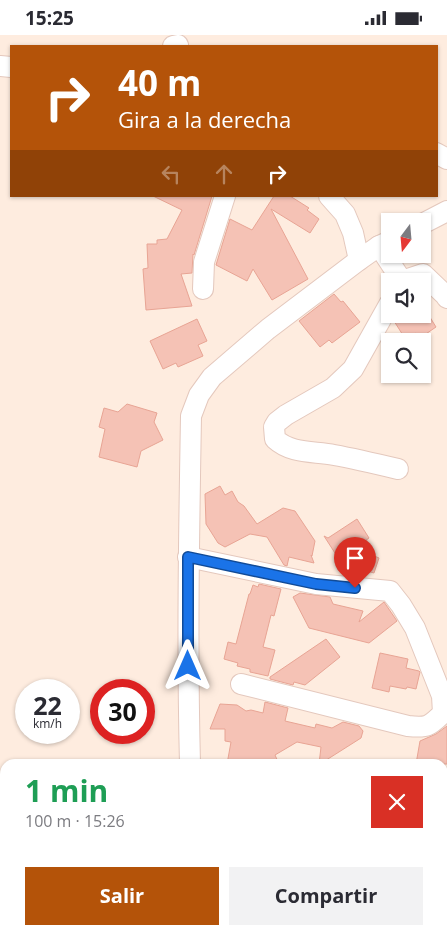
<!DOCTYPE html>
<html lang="es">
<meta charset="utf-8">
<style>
:root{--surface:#fff;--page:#f2f2f3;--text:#2b2b33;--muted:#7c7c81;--accent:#b45309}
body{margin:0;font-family:"Open Sans",sans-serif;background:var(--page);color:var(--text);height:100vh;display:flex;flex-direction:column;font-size:19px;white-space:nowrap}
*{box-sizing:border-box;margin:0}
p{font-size:16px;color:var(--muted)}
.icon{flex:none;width:28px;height:28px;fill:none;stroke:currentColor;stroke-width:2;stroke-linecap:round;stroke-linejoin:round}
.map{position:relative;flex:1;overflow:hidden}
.panel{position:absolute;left:0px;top:724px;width:448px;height:176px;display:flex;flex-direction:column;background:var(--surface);border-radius:15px 15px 0 0;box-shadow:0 1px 4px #0004}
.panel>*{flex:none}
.guide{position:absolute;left:10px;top:10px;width:428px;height:152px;border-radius:0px;box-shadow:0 1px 4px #0004;background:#b45309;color:#fff;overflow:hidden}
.needle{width:32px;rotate:196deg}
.controls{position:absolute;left:381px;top:178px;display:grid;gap:10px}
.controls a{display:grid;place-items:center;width:50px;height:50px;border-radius:0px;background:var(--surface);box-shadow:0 1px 4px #0004;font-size:25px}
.speed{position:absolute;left:15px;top:644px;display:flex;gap:10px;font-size:25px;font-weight:700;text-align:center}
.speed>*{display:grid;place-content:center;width:65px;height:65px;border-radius:50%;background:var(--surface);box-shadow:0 1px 4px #0004;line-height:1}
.speed small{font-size:12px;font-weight:400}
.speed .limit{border:8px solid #d22;background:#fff;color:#111}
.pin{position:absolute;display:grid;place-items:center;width:42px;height:42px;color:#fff;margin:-51px -21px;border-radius:50% 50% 50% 0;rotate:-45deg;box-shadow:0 0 5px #0007}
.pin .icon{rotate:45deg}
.me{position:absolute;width:55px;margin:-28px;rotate:0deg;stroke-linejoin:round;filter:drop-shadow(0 0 4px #0008)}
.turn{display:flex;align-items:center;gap:18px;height:105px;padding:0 25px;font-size:22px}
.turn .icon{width:65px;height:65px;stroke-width:2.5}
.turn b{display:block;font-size:35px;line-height:42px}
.lanes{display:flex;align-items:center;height:48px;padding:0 25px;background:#0003;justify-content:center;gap:25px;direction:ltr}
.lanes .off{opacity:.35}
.round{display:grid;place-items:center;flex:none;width:52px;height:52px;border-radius:0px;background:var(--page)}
.headline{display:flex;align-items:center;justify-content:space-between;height:85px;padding:0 25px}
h1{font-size:30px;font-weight:700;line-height:38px;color:#1e9e55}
.button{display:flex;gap:10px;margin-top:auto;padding:10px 25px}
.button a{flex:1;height:58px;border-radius:0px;background:var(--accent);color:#fff;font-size:20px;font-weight:700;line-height:58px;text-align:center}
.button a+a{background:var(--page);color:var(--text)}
.status{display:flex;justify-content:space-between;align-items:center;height:35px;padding:0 25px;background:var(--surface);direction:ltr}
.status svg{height:14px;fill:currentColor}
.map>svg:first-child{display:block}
.building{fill:#f5c2b5;stroke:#e8a494}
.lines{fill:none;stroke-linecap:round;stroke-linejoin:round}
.street-casing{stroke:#e4c8bd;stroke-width:22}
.highway-casing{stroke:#d8cdcb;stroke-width:30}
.street{stroke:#fff;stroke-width:20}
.highway{stroke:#fc9991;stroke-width:28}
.route-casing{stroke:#114b97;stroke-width:12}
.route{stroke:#1a73e8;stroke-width:9}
</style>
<div class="status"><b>15:25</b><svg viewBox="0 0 49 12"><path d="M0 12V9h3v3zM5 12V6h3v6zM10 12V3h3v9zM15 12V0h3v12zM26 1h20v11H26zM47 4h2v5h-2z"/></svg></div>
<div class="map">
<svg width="447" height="899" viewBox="0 0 447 899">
<rect width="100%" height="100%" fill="#feecdf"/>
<g class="building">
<path d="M153 161H212L194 220 193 219 192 238 181 239 192 271 146 275 143 234 148 233 147 209H157V205L167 204 182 175Z"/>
<path d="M274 161H290L309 173 307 175 319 184 310 198 271 174 308 244 272 265 253 234 247 246 216 230 230 184 252 195Z"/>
<path d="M334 259 341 267 343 266 360 287 332 308 329 305 320 312 299 286Z"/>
<path d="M398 279H428L436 292 420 303 416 298 406 305 394 286Z"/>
<path d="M197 284 207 306 198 310 203 321 178 332 176 328 163 334 150 306Z"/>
<path d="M127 369 157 378 154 387 163 405 141 416 137 432 99 422 105 394 99 392 104 373 118 377Z"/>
<path d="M220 451 225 460 232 456 238 467 244 471 257 489 283 473 295 476 315 506 312 521 311 520 314 528 289 522 287 531 284 530 267 502 250 499 225 512 218 508 206 489 205 459Z"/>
<path d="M357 484 369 503 355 513 379 523 374 538 342 529 324 501 328 503Z"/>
<path d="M259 549 281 554 274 581 271 580 263 612 275 615 268 641 250 637V634L237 631 238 628 224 624 228 607 236 609 249 559H250L253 550 258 552Z"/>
<path d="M300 558 330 562 333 569 363 576 359 587 384 567 397 586 369 608 309 593 293 562Z"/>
<path d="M326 604 340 622 305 650 294 647 293 650 270 644V642Z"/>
<path d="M380 618 408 624 406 633 419 636 420 637 416 654 407 652 406 654 390 651 389 657 372 653Z"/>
<path d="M265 667 288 673 285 686 315 693 316 689 332 693 343 687 359 691 363 696 361 703 320 729H319L321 712 297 707 275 720 279 729H227L231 707 225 706V694H210L220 669 237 670 246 676 251 675 263 678Z"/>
<path d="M447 691V729H416L420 706 436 699Z"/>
</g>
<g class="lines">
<g class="street-casing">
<g id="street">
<path d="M173 11 178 10"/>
<path d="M0 31 11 32"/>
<path d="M436 118 447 124"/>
<path d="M329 161 345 179 353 198 359 225"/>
<path d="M422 189 447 176"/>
<path d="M379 211 402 246 423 239 445 260 447 263"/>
<path d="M203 254 204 227 225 161"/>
<path d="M390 268 353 334 333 353 286 380 277 387 274 392 275 404C291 419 314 416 334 420 356 424 377 429 398 434"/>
<path d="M188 522 316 549 390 556 401 570 415 593 442 661 443 678C429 692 427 693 408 691L241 649"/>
<path d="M190 729C187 613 189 497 191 381L199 360 212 342 268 294 359 225 379 211 390 206"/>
</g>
</g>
<g class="highway-casing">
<g id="highway">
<path d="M442 823 447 820"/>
<path d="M442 872 447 869"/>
<path d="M325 899 331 895"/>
<path d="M401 899 407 895"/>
</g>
</g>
<use href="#street" class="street"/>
<use href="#highway" class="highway"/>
</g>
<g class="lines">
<g class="route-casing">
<path id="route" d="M188 631V522L316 549 355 553"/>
</g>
<use href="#route" class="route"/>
</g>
</svg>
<div class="controls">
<a><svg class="needle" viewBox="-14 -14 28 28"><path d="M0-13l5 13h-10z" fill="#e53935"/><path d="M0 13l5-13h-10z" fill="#7c7c81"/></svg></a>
<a><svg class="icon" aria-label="sound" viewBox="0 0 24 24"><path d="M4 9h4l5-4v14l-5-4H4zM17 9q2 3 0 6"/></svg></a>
<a><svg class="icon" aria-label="search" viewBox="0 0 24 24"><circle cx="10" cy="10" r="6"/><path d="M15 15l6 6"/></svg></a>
</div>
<div class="speed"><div>22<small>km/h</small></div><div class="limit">30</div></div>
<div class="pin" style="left:355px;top:553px;background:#d93025"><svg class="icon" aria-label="arrive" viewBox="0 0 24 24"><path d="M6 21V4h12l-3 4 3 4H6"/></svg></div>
<svg class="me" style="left:188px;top:631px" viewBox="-20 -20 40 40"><path d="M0-17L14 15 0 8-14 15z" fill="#1a73e8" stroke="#fff" stroke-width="4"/></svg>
<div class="guide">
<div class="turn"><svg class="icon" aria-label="right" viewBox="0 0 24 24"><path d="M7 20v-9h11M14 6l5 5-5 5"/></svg><div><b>40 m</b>Gira a la derecha</div></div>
<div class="lanes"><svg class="icon off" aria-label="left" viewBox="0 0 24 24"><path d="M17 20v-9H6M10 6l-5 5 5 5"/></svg><svg class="icon off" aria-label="ahead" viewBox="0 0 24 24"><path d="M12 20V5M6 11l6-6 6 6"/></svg><svg class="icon" aria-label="right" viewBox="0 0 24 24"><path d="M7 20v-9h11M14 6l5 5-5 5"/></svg></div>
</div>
<section class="panel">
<div class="headline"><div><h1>1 min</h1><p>100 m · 15:26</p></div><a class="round" style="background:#d93025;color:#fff"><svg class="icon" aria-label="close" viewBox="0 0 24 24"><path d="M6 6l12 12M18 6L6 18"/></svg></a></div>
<div class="button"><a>Salir</a><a>Compartir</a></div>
</section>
</div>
